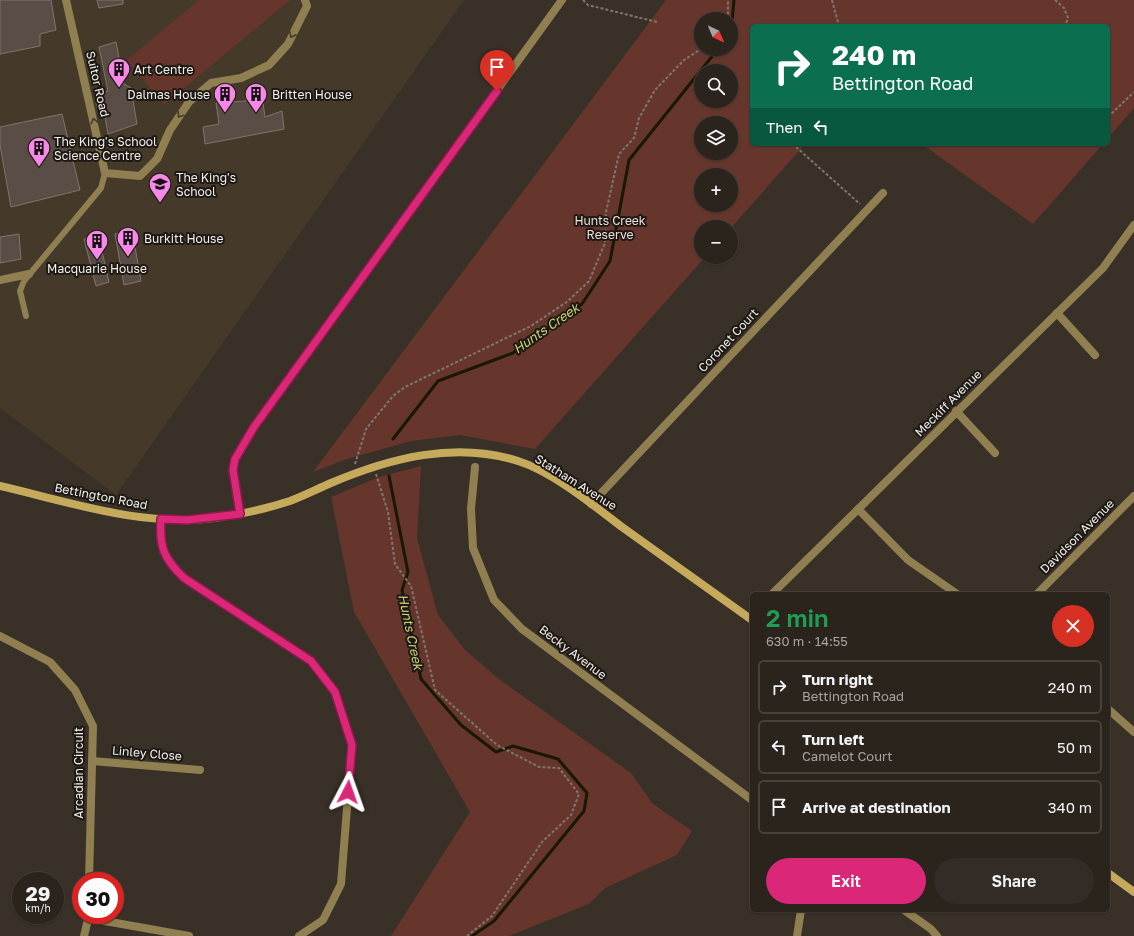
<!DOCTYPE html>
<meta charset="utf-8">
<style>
:root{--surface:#2b241d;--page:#332c26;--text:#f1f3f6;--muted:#a6a4a4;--line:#47413b;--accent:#db2777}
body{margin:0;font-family:"Golos Text",sans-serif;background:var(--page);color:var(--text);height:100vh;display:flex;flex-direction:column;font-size:15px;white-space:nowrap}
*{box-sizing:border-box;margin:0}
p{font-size:13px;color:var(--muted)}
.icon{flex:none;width:22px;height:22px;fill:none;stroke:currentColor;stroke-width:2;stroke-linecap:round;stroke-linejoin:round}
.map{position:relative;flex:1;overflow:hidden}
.panel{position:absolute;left:750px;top:592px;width:360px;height:320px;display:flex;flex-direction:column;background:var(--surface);border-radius:6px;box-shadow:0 1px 3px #0004,0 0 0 1px var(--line)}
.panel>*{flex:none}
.hud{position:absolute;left:750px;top:24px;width:360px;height:122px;border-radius:6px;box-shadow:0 1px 3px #0004,0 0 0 1px var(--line);background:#0b6e4f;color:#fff;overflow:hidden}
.needle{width:26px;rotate:136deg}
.controls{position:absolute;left:694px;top:12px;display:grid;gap:8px}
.controls a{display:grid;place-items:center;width:44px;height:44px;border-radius:50%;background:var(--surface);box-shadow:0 1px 3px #0004,0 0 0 1px var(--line);font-size:20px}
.speed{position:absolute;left:12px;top:872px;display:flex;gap:8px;font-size:20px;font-weight:700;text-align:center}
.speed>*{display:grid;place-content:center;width:52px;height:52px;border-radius:50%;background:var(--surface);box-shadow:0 1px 3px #0004,0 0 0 1px var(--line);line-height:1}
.speed small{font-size:10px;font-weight:400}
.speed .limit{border:6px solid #d22;background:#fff;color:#111}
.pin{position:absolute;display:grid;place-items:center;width:34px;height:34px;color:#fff;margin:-41px -17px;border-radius:50% 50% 50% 0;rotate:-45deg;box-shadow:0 0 4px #0007}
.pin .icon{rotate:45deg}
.me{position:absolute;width:44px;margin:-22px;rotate:4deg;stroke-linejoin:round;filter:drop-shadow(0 0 3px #0008)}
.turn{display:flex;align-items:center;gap:14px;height:84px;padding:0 16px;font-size:18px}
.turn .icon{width:52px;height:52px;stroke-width:2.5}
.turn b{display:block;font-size:28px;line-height:34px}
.then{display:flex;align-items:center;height:38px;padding:0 16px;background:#0003;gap:8px;font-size:15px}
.round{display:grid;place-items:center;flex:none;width:42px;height:42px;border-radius:21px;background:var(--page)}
.head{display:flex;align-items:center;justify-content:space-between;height:68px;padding:0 16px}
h1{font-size:24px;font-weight:600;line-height:30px;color:#1e9e55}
.button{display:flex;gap:8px;margin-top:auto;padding:8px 16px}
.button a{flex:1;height:46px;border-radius:24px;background:var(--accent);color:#fff;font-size:16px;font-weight:600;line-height:46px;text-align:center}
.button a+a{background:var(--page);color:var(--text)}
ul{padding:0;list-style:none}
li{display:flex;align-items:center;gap:12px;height:54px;margin:0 8px 6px;padding:0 8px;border:2px solid var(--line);border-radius:6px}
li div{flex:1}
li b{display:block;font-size:15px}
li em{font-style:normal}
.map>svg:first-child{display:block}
.built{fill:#453929}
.green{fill:#66362c;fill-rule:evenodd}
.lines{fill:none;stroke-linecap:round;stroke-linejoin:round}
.stream{stroke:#181804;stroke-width:3}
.building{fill:#5a4d46;stroke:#81746c}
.path{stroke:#7e776f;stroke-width:2;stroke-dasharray:3 2;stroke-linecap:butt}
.lane{stroke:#907f50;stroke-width:6}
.street{stroke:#907f50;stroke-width:8}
.secondary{stroke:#c5aa5c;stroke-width:8}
.oneway{stroke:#453d2a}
.route-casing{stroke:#8e194d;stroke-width:10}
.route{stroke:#db2777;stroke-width:7}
.labels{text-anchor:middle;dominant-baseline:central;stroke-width:4;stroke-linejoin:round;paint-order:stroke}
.poi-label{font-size:12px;fill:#f3eee8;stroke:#1d1915;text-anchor:start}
.street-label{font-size:12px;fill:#f3eee8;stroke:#1d1915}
.park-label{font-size:12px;fill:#f1dcd7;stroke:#1d1915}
.water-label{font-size:13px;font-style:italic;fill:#cdd170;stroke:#1d1915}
</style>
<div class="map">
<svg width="1134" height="936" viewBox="0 0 1134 936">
<rect width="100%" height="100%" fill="#393027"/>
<path class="built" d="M0 0H464L116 495 0 408Z"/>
<g class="green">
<path d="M199 0H290L164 105 127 60Z"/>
<path d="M666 0H1134V108L1108 138V26H752V144H805L731 228 701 227V257H705L535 449 460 435 411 441 347 459 313 472ZM701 19H731V49H701ZM701 71H731V101H701ZM701 123H731V153H701ZM701 175H731V205H701Z"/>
<path d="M922 144H1103L1033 224Z"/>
<path d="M421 466 417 538 438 615 465 650 499 679 631 773 652 803 692 831 677 855 605 888 589 904 509 936H391L470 812 354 612 331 497 379 477Z"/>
</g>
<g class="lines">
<g class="stream">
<path d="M731 32 734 0"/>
<path d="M393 439 438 381 513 353 582 304 610 261 629 160 718 49"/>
<path d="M389 476 408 572 402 590 421 679 461 725 496 752 513 746 558 759 587 793 584 811 494 921 472 936"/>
</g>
</g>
<g class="building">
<path d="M0 0H51L56 30 40 34V46L0 54Z"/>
<path d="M97 0H123V4L99 8Z"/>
<path d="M116 42 124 84 131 88 137 124 108 134 103 106 97 108 95 95 108 91 99 47Z"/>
<path d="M262 95 265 117 282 111 284 129 205 144 203 127 219 124 216 103 246 101V98Z"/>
<path d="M62 114 80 190 11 207 0 145V127Z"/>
<path d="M132 230 141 281 124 285 115 234Z"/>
<path d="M19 234 21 259 0 263V237Z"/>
<path d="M99 238 109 282 96 286 84 239Z"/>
</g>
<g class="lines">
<g class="path">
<path d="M583 0 588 5 657 22"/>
<path d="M832 0 839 26"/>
<path d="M1055 0 1064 8 1068 18 1065 26"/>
<path d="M726 19 728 16V0"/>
<path d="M1108 117 1134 92"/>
<path d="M796 147 860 204"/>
<path d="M355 464 366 429 393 396 405 387 531 326 568 301 589 281 605 243 606 212 619 154 634 138 639 118 655 90 684 60 701 49"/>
<path d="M376 474 388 512 395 564 411 586 435 690 497 745 539 767 559 768 579 794 571 815 542 842 492 916 467 936"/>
</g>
<path class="lane" d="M26 316 20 291 24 281 101 188 105 173"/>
<g class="street">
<path d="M66 0 105 173 140 176 157 159 170 130 189 102 211 83 241 78 269 65 288 44 307 6 305 0"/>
<path d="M0 280 29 274"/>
<path d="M1057 313 1095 355"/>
<path d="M956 411 995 453"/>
<path d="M475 467 471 509 473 548 494 600 522 629 752 800"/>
<path d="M591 504 883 193"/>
<path d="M858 509 908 560 957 594"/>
<path d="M240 514 233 471 235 459 254 427 562 0"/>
<path d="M161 519C159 547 164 559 185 578L311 661 335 692 352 745 341 884 323 920 299 936"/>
<path d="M772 594 1103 268 1134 225"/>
<path d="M1037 594 1134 496"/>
<path d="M0 636 50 662 75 690 93 726 89 881"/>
<path d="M1108 709 1134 732"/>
<path d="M92 761 200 770"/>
<path d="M904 910 931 929 937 936"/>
<path d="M88 918 189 936"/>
<path d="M84 936 89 915"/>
<path d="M797 936 801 910"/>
</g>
<g class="secondary">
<path d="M0 486C69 502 142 527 214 518 239 515 265 509 290 501 304 496 317 489 331 483 390 458 455 441 518 461 553 472 593 505 622 527 665 558 709 589 752 620"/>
<path d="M1108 873 1134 892"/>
</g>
</g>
<defs><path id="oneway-chevron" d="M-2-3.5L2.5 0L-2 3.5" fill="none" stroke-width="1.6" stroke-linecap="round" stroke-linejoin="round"/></defs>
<g class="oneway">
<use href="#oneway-chevron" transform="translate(292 35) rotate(117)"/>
<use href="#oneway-chevron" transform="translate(180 115) rotate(124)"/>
<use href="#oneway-chevron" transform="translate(94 121) rotate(-103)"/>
</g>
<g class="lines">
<g class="route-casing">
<path id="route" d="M348 792 352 745 335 692 311 661 184 578C164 559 159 547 161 519L187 520 240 514 233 470 235 459 254 427 497 91"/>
</g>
<use href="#route" class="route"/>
</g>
<defs>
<g id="building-pin" transform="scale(1.15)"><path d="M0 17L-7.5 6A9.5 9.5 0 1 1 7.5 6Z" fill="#f987e8" stroke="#1d1915"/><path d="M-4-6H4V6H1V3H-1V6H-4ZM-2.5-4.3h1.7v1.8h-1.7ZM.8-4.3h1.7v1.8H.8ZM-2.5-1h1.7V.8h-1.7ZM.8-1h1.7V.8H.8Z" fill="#111"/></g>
<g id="school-pin" transform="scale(1.15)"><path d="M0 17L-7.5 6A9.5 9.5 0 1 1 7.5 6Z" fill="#f987e8" stroke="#1d1915"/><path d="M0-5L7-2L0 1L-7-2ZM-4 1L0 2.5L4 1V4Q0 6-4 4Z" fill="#111"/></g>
</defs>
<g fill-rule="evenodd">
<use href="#building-pin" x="119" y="69"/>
<use href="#building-pin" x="225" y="94"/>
<use href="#building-pin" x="256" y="94"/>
<use href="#building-pin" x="39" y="148"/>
<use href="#school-pin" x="160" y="184"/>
<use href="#building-pin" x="128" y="238"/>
<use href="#building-pin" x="97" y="241"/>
</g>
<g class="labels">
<g class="poi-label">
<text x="134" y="69">Art Centre</text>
<text x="210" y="94" text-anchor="end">Dalmas House</text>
<text x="272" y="94">Britten House</text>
<text x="54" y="141">The King's School<tspan x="54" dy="14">Science Centre</tspan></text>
<text x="176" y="177">The King's<tspan x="176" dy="14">School</tspan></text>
<text x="144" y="238">Burkitt House</text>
<text x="97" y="268" text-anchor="middle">Macquarie House</text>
</g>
<g class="street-label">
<text transform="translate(98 84) rotate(77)">Suitor Road</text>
<text transform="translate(728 340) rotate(-47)">Coronet Court</text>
<text transform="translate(948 403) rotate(-45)">Meckiff Avenue</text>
<text transform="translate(576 482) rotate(32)">Statham Avenue</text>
<text transform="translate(101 496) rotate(11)">Bettington Road</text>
<text transform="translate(1077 536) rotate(-45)">Davidson Avenue</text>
<text transform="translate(573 652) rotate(37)">Becky Avenue</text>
<text transform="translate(147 753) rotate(5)">Linley Close</text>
<text transform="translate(78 773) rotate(-90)">Arcadian Circuit</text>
</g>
<g class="park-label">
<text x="610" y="220">Hunts Creek<tspan x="610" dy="14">Reserve</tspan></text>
</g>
<g class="water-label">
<text transform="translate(546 328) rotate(-35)">Hunts Creek</text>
<text transform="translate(411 632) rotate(78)">Hunts Creek</text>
</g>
</g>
</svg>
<div class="controls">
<a><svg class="needle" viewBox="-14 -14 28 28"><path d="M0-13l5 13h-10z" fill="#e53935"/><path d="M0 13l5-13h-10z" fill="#a6a4a4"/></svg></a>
<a><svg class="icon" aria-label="search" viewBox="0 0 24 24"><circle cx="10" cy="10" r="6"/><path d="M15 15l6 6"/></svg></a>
<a><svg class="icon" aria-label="layers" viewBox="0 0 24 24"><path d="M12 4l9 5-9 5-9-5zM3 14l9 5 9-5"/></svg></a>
<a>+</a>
<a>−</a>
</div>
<div class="speed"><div>29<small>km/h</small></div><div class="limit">30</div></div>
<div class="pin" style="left:497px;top:91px;background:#d93025"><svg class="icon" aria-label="arrive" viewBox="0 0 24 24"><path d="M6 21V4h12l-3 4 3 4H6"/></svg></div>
<svg class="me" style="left:348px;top:792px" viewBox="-20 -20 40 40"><path d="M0-17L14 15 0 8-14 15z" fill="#db2777" stroke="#fff" stroke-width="4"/></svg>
<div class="hud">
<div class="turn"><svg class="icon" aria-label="right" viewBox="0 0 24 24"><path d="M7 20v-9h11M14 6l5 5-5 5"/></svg><div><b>240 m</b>Bettington Road</div></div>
<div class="then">Then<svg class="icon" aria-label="left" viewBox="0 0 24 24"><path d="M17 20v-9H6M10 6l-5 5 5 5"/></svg></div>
</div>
<section class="panel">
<div class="head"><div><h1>2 min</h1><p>630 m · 14:55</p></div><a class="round" style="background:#d93025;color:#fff"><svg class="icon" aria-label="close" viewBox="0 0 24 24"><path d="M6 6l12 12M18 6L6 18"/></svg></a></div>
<ul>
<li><svg class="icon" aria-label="right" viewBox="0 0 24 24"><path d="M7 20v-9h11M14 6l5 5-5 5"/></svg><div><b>Turn right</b><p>Bettington Road</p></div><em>240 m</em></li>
<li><svg class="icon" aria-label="left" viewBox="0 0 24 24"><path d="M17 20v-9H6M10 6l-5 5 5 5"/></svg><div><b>Turn left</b><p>Camelot Court</p></div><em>50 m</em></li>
<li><svg class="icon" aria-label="arrive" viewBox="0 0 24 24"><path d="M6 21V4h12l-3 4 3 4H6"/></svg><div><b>Arrive at destination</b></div><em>340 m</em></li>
</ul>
<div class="button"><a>Exit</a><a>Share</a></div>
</section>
</div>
